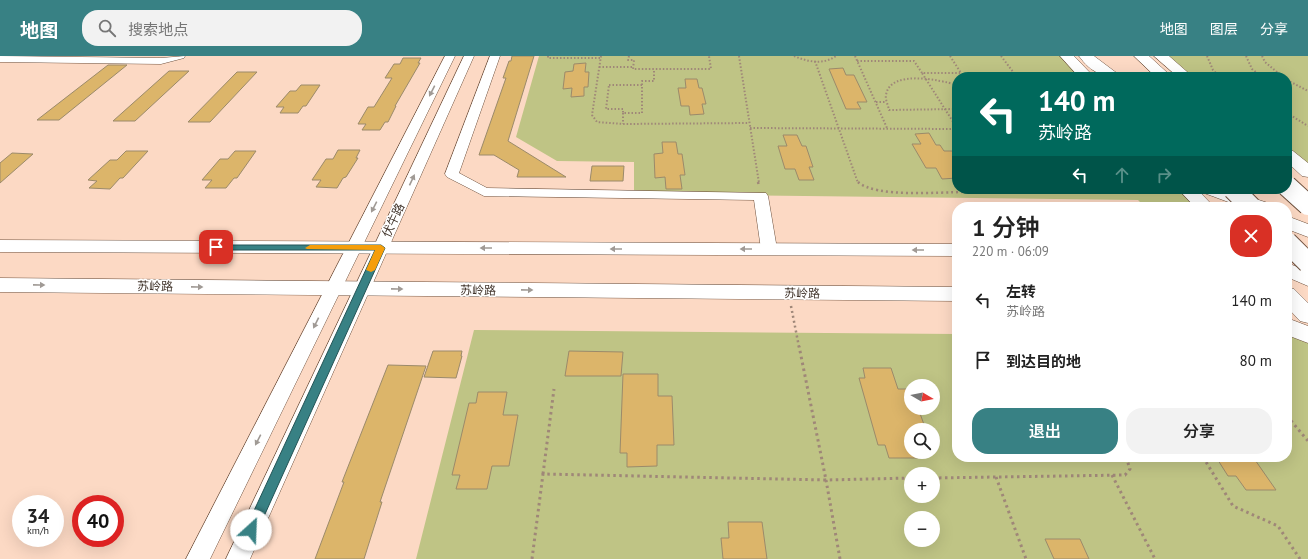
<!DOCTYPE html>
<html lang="zh">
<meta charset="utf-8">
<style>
:root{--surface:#fff;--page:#f2f2f2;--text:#222;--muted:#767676;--accent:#388184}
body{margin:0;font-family:"PT Sans","Noto Sans SC",sans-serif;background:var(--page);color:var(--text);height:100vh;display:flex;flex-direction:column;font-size:15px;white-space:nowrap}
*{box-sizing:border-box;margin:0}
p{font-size:13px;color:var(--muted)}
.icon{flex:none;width:22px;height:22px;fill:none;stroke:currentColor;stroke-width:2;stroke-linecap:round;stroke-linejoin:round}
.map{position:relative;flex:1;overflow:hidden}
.side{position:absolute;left:952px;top:146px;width:340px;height:260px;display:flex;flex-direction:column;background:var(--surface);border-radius:16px;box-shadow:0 4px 16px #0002}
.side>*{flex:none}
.hud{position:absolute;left:952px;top:16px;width:340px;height:122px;border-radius:16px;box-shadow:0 4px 16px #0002;background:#00695c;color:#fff;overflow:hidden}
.needle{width:26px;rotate:100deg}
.controls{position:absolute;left:904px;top:323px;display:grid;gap:8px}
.controls a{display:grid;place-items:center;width:36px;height:36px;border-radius:50%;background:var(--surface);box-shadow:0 4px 16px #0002;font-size:20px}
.speed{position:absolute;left:12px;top:439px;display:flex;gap:8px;font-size:20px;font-weight:700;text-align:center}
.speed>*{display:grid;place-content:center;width:52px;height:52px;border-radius:50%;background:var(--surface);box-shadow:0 4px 16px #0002;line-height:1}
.speed small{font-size:10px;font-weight:400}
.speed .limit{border:6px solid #d22;background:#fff;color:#111}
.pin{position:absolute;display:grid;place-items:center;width:34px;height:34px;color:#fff;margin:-17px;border-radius:8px;box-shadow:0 2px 6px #0006}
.me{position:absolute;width:44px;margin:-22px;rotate:25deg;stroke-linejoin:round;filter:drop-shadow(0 0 3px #0008)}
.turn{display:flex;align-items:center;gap:14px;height:84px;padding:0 20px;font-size:18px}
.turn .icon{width:52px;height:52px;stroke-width:2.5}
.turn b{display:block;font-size:28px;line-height:34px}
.lanes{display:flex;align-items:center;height:38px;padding:0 20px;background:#0003;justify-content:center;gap:20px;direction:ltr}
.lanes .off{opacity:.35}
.round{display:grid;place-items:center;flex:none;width:42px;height:42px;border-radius:16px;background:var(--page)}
.head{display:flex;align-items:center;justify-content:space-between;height:68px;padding:0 20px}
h1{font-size:24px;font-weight:600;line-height:30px}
.action{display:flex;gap:8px;margin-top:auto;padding:8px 20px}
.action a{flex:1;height:46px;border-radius:16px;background:var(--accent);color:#fff;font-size:16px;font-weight:600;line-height:46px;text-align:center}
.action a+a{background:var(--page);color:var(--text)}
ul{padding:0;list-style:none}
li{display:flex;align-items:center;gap:12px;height:60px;padding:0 20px}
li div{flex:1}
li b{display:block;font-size:15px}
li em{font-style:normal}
header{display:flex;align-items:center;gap:24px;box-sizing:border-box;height:56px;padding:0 20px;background:var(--accent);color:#fff}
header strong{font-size:19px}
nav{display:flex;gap:22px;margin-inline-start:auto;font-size:14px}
.search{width:280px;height:36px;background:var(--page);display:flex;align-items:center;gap:10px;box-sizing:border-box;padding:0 14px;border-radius:16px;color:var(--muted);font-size:15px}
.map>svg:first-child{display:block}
.green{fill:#bfc485;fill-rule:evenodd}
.building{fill:#dcb56a;stroke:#9b8a6a}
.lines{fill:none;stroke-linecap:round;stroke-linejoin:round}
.minor-casing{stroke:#6e513e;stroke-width:1}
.major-casing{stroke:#6e513e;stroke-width:1}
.highway-casing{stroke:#6e513e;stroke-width:1}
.path-far2{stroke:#9f8778;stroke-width:2;stroke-dasharray:1.5 2;stroke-linecap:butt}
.path-far1{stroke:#9f8778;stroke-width:2.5;stroke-dasharray:2 3;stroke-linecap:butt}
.path{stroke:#9f8778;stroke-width:3;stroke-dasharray:2.5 3.5;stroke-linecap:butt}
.minor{fill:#fff;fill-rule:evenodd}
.major{fill:#fff;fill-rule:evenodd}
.highway{fill:#fff;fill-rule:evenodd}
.highway-bridge-casing{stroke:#6e513e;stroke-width:22;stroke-linecap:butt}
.highway-bridge{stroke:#fff;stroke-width:20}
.oneway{fill:#a09a95}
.route{fill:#388184;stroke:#245456}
.slow{fill:#f59e0b}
.labels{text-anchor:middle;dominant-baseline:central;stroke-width:3;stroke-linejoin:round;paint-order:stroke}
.street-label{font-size:12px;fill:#41342b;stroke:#fff}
</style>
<header>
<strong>地图</strong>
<div class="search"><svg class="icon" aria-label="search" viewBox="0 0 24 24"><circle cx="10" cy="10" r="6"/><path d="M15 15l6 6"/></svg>搜索地点</div>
<nav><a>地图</a><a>图层</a><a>分享</a></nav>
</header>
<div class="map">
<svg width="1308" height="503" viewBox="0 0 1308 503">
<rect width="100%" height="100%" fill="#fcd9c4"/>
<g class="green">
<path d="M539 0H1067L1087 21H957V133H1187L1205 151H1145L1138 144 634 138V106L557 105 516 81Z"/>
<path d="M1161 0H1308V116L1287 98V21H1186Z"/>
<path d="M1287 270 1308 279V503H416L474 274 957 278V401H1287ZM911 330H933V352H911ZM911 374H933V396H911ZM911 418H933V440H911ZM911 462H933V484H911Z"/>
</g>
<g class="building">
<path d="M512 0H534L508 85 566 121H517L519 114 494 99H479L506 22H503L509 5H511Z"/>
<path d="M403 2H421L418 7H420L395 50H396L388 66H385L380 74H362L366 68H358L368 51H374L392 22H385L394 8H400Z"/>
<path d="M586 7 585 16H589L588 31H584V40L571 41 572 32 563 33 565 16 573 15 574 8Z"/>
<path d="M108 9H127L59 64H37Z"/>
<path d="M843 12 846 19H854L867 46H857L861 53H846L829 13Z"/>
<path d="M169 15H189L135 65H113Z"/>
<path d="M237 16H257L210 66H188Z"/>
<path d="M685 23H697L699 32H702L706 48H702L704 58 690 59 689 50H681L678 32H686Z"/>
<path d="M301 29H320L306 50H303L298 57H280L284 51H276L290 35H296Z"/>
<path d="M929 77 936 89H940L944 95H952L957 102V122L942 123 936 112H926L912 88H921L915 78Z"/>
<path d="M783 79H797L802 90H806L813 111H809L814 124H799L795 113H785L778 90H787Z"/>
<path d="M662 86H676L678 98H682L685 119H680L682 133H666L665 121 655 122 654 98 663 97Z"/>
<path d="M338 94H360L356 102H358L346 121 343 122 337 132 316 131 321 124H312L326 103H333Z"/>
<path d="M126 95H148L123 122H120L110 133 89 132 97 125 88 124 110 104H117Z"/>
<path d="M235 95H256L237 122H234L226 132H205L212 124H202L220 103H228Z"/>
<path d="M12 97 33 98 0 127V107Z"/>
<path d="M592 110H624L623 125H590Z"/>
<path d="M433 295H462L461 300H462L456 322 424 321Z"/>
<path d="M569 295 623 296 621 320H565Z"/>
<path d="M388 309 426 310 380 446H382L364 503H315L344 426H342Z"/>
<path d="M863 312H891L898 333H911V352H918L926 374H909L911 396H916L918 402H889L885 389H878L859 322H865Z"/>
<path d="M623 318H658V340H672L674 389H657V410L627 411V397H620Z"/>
<path d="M478 336H507L503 359H518L509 410H492L487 433H456L460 419H452L469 347H476Z"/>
<path d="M1216 401H1253L1276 434H1246L1236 420H1228Z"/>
<path d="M728 466H762L767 503H723L721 482H729Z"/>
<path d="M1045 483H1080L1089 503H1054Z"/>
</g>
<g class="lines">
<g class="minor-casing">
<g id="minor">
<path d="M0 0 161 2 185 0 184 2 161 8 0 6Z"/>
<path d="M445 0H455L210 503H186Z"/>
<path d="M464 0H474L250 503H226Z"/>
<path d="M490 0H500L459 117 487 132 766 137 768 140 777 193 774 196 769 198 764 196 761 193 754 144 484 140 447 121 445 118Z"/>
</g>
</g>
<g class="major-casing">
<g id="major">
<path d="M1060 0H1074L1094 21H1079Z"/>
<path d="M1154 0H1169L1193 21H1178Z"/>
<path d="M1287 93 1293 95 1308 107V121L1302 120 1287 106Z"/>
<path d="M1178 133H1197L1214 151H1195Z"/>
<path d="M1201 133H1225L1268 147 1271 151H1242L1204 137Z"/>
<path d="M1287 160 1308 168V181L1287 173Z"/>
<path d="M0 184 957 188V200L0 196Z"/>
<path d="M1287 207 1308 215V230L1287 221Z"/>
<path d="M0 222 957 231V245L0 236Z"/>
<path d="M1287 231 1294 233 1308 247V267L1300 265 1287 251Z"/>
<path d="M1287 262 1308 270V287L1287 279Z"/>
</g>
</g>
<g class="highway-casing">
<g id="highway">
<path d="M1079 0H1094L1122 21C1103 21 1091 17 1079 0Z"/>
<path d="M1134 0H1149L1172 21H1156Z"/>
</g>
</g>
<g class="path-far2">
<path d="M548 0V2H600"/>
<path d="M601 0 592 59 597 66 623 68 749 67"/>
<path d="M629 0 628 4H634L633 13H711L709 0"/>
<path d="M739 0 759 127"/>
<path d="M794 0C808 6 823 9 836 0"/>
<path d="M855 0 887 72"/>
<path d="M950 0 961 17H922L957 72"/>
<path d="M1001 0 1017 21"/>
<path d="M1207 0 1213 14 1220 21"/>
<path d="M1246 0 1252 13 1262 21"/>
<path d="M1262 0 1265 6 1283 21"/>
<path d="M815 5 858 127"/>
<path d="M857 5H914L922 17"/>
<path d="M599 11H633"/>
<path d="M1287 24 1308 35"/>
<path d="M609 29H642V57H623V53H606Z"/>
<path d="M642 29V25H654V13"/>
<path d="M957 29C940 24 890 13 886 39 885 43 888 49 889 54L957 53"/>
<path d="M876 46H886"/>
<path d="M623 57V68"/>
<path d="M1287 57 1308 70"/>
<path d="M750 72 957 73"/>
</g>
<g class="path-far1">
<path d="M758 126 759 130"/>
<path d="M858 126C876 142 939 136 964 136L973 133"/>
<path d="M791 250 799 291"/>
</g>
<g class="path">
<path d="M1287 360 1308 385"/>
<path d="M1203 401 1233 450 1278 470 1300 503"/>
<path d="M543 418 554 333"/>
<path d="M1112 419 1155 503"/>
<path d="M996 421 1026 503"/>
<path d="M933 422 1125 419 1130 413 1126 401"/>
<path d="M532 503 543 418 826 424 799 290"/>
<path d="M840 503 826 424 911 422"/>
</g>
<use href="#minor" class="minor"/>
<use href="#major" class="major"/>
<use href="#highway" class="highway"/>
<g class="highway-bridge-casing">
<g id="highway-bridge">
<path d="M1287 130 1308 149"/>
<path d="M1233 133 1251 151"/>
<path d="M1287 186 1308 207"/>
</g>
</g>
<use href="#highway-bridge" class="highway-bridge"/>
</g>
<defs><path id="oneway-solid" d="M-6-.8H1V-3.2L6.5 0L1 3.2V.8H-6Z"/></defs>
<g class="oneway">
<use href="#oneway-solid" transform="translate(432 35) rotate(117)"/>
<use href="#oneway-solid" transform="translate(412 124) rotate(-65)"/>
<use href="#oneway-solid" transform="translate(374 151) rotate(117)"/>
<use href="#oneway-solid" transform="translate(486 192) rotate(-180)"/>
<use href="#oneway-solid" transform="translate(616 193) rotate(-180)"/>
<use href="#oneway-solid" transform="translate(746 193) rotate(-180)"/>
<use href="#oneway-solid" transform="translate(918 194) rotate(-180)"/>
<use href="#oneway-solid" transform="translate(39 229) rotate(1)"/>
<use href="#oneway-solid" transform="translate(197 231) rotate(1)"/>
<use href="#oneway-solid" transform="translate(397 233) rotate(1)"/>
<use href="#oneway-solid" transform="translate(527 234) rotate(1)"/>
<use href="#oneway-solid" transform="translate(316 267) rotate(116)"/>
<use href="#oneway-solid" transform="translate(258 384) rotate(117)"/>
</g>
<path class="route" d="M213 189H381L385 192 256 478 251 479 247 478 245 474 375 194H216L211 191Z"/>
<path class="slow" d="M310 189H381L385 192 375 214 371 216 366 214 375 194 307 193 305 192Z"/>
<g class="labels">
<g class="street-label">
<text transform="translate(393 164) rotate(-65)">伏牛路</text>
<text transform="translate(155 230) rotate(1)">苏岭路</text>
<text transform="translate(478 234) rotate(1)">苏岭路</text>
<text transform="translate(802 237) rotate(1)">苏岭路</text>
</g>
</g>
</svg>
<div class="controls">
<a><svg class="needle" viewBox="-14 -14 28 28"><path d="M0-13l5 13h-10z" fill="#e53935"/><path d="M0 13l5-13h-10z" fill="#767676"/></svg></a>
<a><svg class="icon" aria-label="search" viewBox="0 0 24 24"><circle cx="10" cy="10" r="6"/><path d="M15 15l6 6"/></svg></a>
<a>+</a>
<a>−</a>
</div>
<div class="speed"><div>34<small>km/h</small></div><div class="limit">40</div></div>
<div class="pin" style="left:216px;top:191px;background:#d93025"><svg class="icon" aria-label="arrive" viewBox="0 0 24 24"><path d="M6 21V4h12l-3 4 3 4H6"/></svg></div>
<svg class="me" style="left:251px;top:474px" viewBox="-20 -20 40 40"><circle r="19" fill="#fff"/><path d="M0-13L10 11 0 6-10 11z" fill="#388184"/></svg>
<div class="hud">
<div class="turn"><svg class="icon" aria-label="left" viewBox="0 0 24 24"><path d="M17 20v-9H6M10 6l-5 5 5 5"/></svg><div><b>140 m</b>苏岭路</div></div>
<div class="lanes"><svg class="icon" aria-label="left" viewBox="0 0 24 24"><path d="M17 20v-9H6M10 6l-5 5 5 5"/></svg><svg class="icon off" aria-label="ahead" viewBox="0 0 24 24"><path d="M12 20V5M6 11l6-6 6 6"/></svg><svg class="icon off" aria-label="right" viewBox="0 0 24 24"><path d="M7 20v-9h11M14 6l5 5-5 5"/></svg></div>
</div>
<section class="side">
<div class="head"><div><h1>1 分钟</h1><p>220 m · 06:09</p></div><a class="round" style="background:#d93025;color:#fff"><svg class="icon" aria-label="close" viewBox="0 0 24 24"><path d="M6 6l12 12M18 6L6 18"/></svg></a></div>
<ul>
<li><svg class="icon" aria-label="left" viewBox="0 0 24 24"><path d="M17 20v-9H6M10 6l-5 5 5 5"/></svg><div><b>左转</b><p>苏岭路</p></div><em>140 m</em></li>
<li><svg class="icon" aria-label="arrive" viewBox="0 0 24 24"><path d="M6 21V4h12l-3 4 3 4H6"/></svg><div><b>到达目的地</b></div><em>80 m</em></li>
</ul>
<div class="action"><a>退出</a><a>分享</a></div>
</section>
</div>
